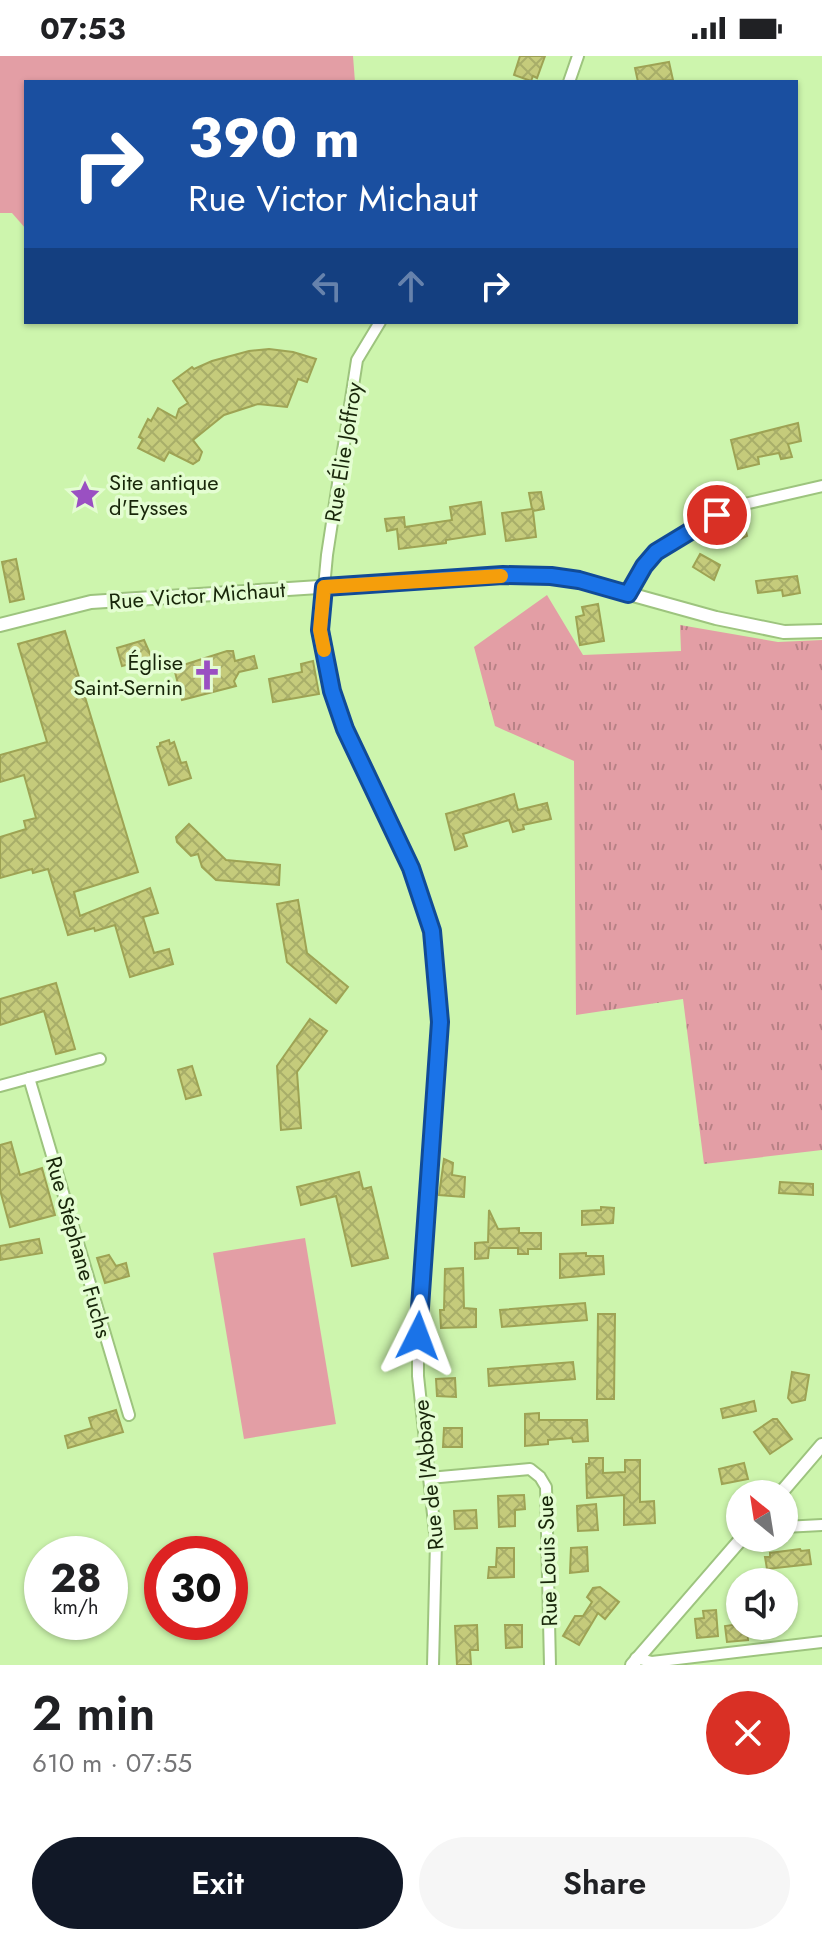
<!DOCTYPE html>
<meta charset="utf-8">
<style>
:root{--surface:#fff;--page:#f6f6f6;--text:#202124;--muted:#757577;--accent:#111827}
body{margin:0;font-family:Jost,sans-serif;background:var(--page);color:var(--text);height:100vh;display:flex;flex-direction:column;font-size:30px;white-space:nowrap}
*{box-sizing:border-box;margin:0}
p{font-size:26px;color:var(--muted)}
.icon{flex:none;width:44px;height:44px;fill:none;stroke:currentColor;stroke-width:2;stroke-linecap:round;stroke-linejoin:round}
.map{position:relative;height:1609px;overflow:hidden}
.side{display:flex;flex-direction:column;background:var(--surface);flex:1}
.side>*{flex:none}
.hud{position:absolute;left:24px;top:24px;width:774px;height:244px;border-radius:0px;box-shadow:0 2px 6px #0004;background:#1a4fa0;color:#fff;overflow:hidden}
.needle{width:52px;rotate:330deg}
.fabs{position:absolute;left:726px;top:1424px;display:grid;gap:16px}
.fabs a{display:grid;place-items:center;width:72px;height:72px;border-radius:50%;background:var(--surface);box-shadow:0 2px 6px #0004;font-size:40px}
.speed{position:absolute;left:24px;top:1480px;display:flex;gap:16px;font-size:40px;font-weight:700;text-align:center}
.speed>*{display:grid;place-content:center;width:104px;height:104px;border-radius:50%;background:var(--surface);box-shadow:0 2px 6px #0004;line-height:1}
.speed small{font-size:20px;font-weight:400}
.speed .limit{border:12px solid #d22;background:#fff;color:#111}
.pin{position:absolute;display:grid;place-items:center;width:68px;height:68px;color:#fff;margin:-34px;border:4px solid #fff;border-radius:50%;box-shadow:0 2px 8px #0007}
.me{position:absolute;width:88px;margin:-44px;rotate:3deg;stroke-linejoin:round;filter:drop-shadow(0 0 6px #0008)}
.turn{display:flex;align-items:center;gap:28px;height:168px;padding:0 32px;font-size:36px}
.turn .icon{width:104px;height:104px;stroke-width:2.5}
.turn b{display:block;font-size:56px;line-height:68px}
.lanes{display:flex;align-items:center;height:76px;padding:0 32px;background:#0003;justify-content:center;gap:40px;direction:ltr}
.lanes .off{opacity:.35}
.round{display:grid;place-items:center;flex:none;width:84px;height:84px;border-radius:42px;background:var(--page)}
.overview{display:flex;align-items:center;justify-content:space-between;height:136px;padding:0 32px}
h1{font-size:48px;font-weight:600;line-height:60px}
.button{display:flex;gap:16px;margin-top:auto;padding:16px 32px}
.button a{flex:1;height:92px;border-radius:48px;background:var(--accent);color:#fff;font-size:32px;font-weight:600;line-height:92px;text-align:center}
.button a+a{background:var(--page);color:var(--text)}
.status{display:flex;justify-content:space-between;align-items:center;height:56px;padding:0 40px;background:var(--surface);direction:ltr}
.status svg{height:22px;fill:currentColor}
.map>svg:first-child{display:block}
.grass{fill:url(#grass-tufts)}
.park{fill:#e39ea5}
.building{fill:url(#building-cross-hatch);stroke:#9ea354;stroke-width:2}
.lines{fill:none;stroke-linecap:round;stroke-linejoin:round}
.minor-casing{stroke:#9dc47e;stroke-width:14}
.tertiary-casing{stroke:#9dc47e;stroke-width:16}
.minor{stroke:#fff;stroke-width:10}
.tertiary{stroke:#fff;stroke-width:12}
.route-casing{stroke:#114b97;stroke-width:20}
.route{stroke:#1a73e8;stroke-width:14}
.slow{stroke:#f59e0b;stroke-width:14}
.labels{text-anchor:middle;dominant-baseline:central;stroke-width:7;stroke-linejoin:round;paint-order:stroke}
.street-label{font-size:22px;fill:#18260a;stroke:#e4fdd2}
.poi-label{font-size:22px;fill:#18260a;stroke:#e4fdd2;text-anchor:start}
</style>
<div class="status"><b>07:53</b><svg viewBox="0 0 49 12"><path d="M0 12V9h3v3zM5 12V6h3v6zM10 12V3h3v9zM15 12V0h3v12zM26 1h20v11H26zM47 4h2v5h-2z"/></svg></div>
<div class="map">
<svg width="822" height="1609" viewBox="0 0 822 1609">
<defs>
<pattern id="grass-tufts" width="24" height="20" patternUnits="userSpaceOnUse" patternTransform="scale(2)"><rect width="24" height="20" fill="#e39ea5"/><path d="M3 7l-1-3M5 7V3M7 7l1-3M15 17l-1-3M17 17v-4M19 17l1-3" fill="none" stroke="#b78185"/></pattern>
<pattern id="building-cross-hatch" width="8" height="8" patternUnits="userSpaceOnUse" patternTransform="scale(2)"><rect width="8" height="8" fill="#c5cb7b"/><path d="M0 0l8 8M0 8l8-8" fill="none" stroke="#a8ae69"/></pattern>
</defs>
<rect width="100%" height="100%" fill="#cdf5ad"/>
<path class="grass" d="M547 539 583 599 681 595 680 569 778 586 822 584V1094L704 1108 683 943 576 959 574 705 495 670 474 591Z"/>
<g class="park">
<path d="M0 0H353L355 26H26V173L12 157H0Z"/>
<path d="M305 1182 336 1368 244 1383 213 1197Z"/>
</g>
<g class="building">
<path d="M520 0H545L537 22 533 20 531 25 514 19Z"/>
<path d="M669 6 673 24 638 26 635 12Z"/>
<path d="M269 293 293 296 316 303 307 326 298 323 287 351 258 348 224 359 193 384 202 396 199 404 193 408 169 396 164 405 138 392 143 383 139 381 148 363 151 365 158 352 176 362 179 353 188 347 173 325 192 311 194 313 212 305 249 295Z"/>
<path d="M798 367 801 385 788 388 792 401 781 403 779 397 758 401 759 408 738 413 731 384Z"/>
<path d="M541 436 544 453 533 455 536 481 506 485 502 457 532 453 529 437Z"/>
<path d="M481 446 485 478 446 484V487L399 493 397 473 387 475 385 463 404 461 405 471 452 464 450 451Z"/>
<path d="M742 459 747 480 730 488 721 469Z"/>
<path d="M700 498 720 509 714 524 693 511Z"/>
<path d="M16 503 24 543 10 546 2 506Z"/>
<path d="M797 520 800 537 783 540 782 534 758 537 756 525Z"/>
<path d="M598 548 604 585 580 589 576 561 584 559 582 551Z"/>
<path d="M65 575 138 816 74 836 80 860 150 832 158 857 143 861 154 897 169 893 173 908 130 921 115 869 95 875 94 872 68 879 48 813 33 817 32 813 0 822V781L26 773 24 765 36 762 24 719 0 726V699L47 686 18 588Z"/>
<path d="M144 584 152 602 122 610 117 592Z"/>
<path d="M227 595H233L235 605 254 600 257 612 239 616 234 625 236 630 182 644 174 612Z"/>
<path d="M313 605 319 638 273 646 269 623 302 616 301 608Z"/>
<path d="M169 684 170 688 174 686 181 707 186 706 191 722 169 729 157 691 160 690V687Z"/>
<path d="M514 738 518 754 547 747 551 763 523 769 524 773 513 776 509 764 463 778 467 790 455 794 446 758Z"/>
<path d="M189 768 226 804 280 809 279 829 216 824 202 811 198 798 191 800 177 786 176 781Z"/>
<path d="M298 844 307 897 348 931 336 947 287 906 277 848Z"/>
<path d="M56 927 75 993 56 998 44 955 0 969V943Z"/>
<path d="M310 963 327 975 297 1016 301 1072 281 1074 277 1010Z"/>
<path d="M192 1010 201 1039 186 1043 178 1014Z"/>
<path d="M11 1086 20 1119 42 1112 55 1159 10 1171 0 1134V1089Z"/>
<path d="M444 1103 453 1107 452 1119 465 1121 464 1141 439 1139Z"/>
<path d="M359 1116 363 1133 371 1131 388 1202 352 1210 336 1140 301 1149 297 1131Z"/>
<path d="M780 1126 813 1128V1139L779 1137Z"/>
<path d="M601 1151 614 1152 613 1167 582 1169V1155L601 1154Z"/>
<path d="M489 1154 498 1173 519 1172V1177H541V1193H528V1198H518V1192H489L488 1202 475 1203V1187L488 1186Z"/>
<path d="M39 1183 42 1197 0 1204V1190Z"/>
<path d="M586 1197V1200H603L604 1218 560 1222V1198Z"/>
<path d="M109 1199 116 1210 126 1207 129 1220 105 1227 97 1202Z"/>
<path d="M463 1212 464 1252 476 1253V1271L441 1272 440 1254H444L445 1213Z"/>
<path d="M585 1247 587 1264 502 1271 500 1254Z"/>
<path d="M598 1258H615L614 1343H597Z"/>
<path d="M573 1306 575 1323 489 1330 488 1313Z"/>
<path d="M792 1316 809 1319 805 1344 792 1347 788 1342Z"/>
<path d="M455 1322 456 1341 437 1340 436 1323Z"/>
<path d="M754 1345 756 1355 723 1362 721 1353Z"/>
<path d="M116 1354 123 1376 68 1392 65 1380 92 1372 89 1362Z"/>
<path d="M539 1357V1364H587L588 1385 573 1386 572 1382 548 1384V1388L525 1390V1358Z"/>
<path d="M773 1363H777L792 1383 770 1398 754 1376Z"/>
<path d="M444 1372H462V1391H443Z"/>
<path d="M589 1402H603V1417L625 1416V1404H640V1446L654 1445 655 1467 624 1469V1439L587 1442 586 1408H589Z"/>
<path d="M744 1407 748 1423 722 1428 719 1413Z"/>
<path d="M524 1439 525 1453 515 1454V1470L499 1471 498 1440Z"/>
<path d="M596 1448 598 1474 578 1475 577 1450Z"/>
<path d="M476 1454 477 1472 455 1473 454 1455Z"/>
<path d="M587 1491 588 1515 570 1517 571 1492Z"/>
<path d="M497 1492H514V1521L488 1522 489 1511H496Z"/>
<path d="M800 1493 801 1495 809 1494 811 1508 767 1513 765 1501H770V1497Z"/>
<path d="M600 1531 619 1546 605 1563 598 1557 579 1589 563 1580 575 1560H583L592 1546 587 1541 593 1532Z"/>
<path d="M716 1554 718 1580 697 1582 695 1563 704 1562 703 1555Z"/>
<path d="M740 1568 747 1570 748 1584 727 1586 725 1570Z"/>
<path d="M477 1569 478 1594H470L471 1609H457L455 1570Z"/>
<path d="M505 1569H522V1591L506 1592Z"/>
</g>
<g class="lines">
<g class="minor-casing">
<g id="minor">
<path d="M569 26 578 0"/>
<path d="M380 266 357 304 327 499 320 574 332 635 345 673 411 812 432 875 440 966 418 1262V1320L436 1486 433 1609"/>
<path d="M628 538 644 510 656 496 717 459 736 450 822 430"/>
<path d="M29 1022 129 1359"/>
<path d="M0 1030 100 1003"/>
<path d="M429 1422 530 1413 540 1421 546 1431 550 1609"/>
<path d="M784 1471 822 1469"/>
<path d="M636 1602 652 1606 822 1586"/>
</g>
</g>
<g class="tertiary-casing">
<g id="tertiary">
<path d="M0 569 91 546 503 519 551 520 579 524 716 562 784 576 822 575"/>
<path d="M780 1438 822 1389"/>
<path d="M632 1609 742 1482"/>
</g>
</g>
<use href="#minor" class="minor"/>
<use href="#tertiary" class="tertiary"/>
</g>
<g class="lines">
<g class="route-casing">
<path id="route" d="M418 1280 440 966 432 875 411 812 345 673 332 635 320 574 324 531 503 519 551 520 579 524 628 538 644 510 656 496 717 459"/>
</g>
<use href="#route" class="route"/>
<path class="slow" d="M324 594 320 574 324 531 501 520"/>
</g>
<defs>
<g id="sight-bare" transform="scale(2.4)"><path d="M0-6L1.8-2.2L6-1.7L2.9 1.2L3.7 5.4L0 3.3L-3.7 5.4L-2.9 1.2L-6-1.7L-1.8-2.2Z" fill="#9a50c2" stroke="#e4fdd2" stroke-width="2.5" paint-order="stroke"/></g>
<g id="church-bare" transform="scale(2.4)"><path d="M-1.2-6h2.4v3.5h3.3v2.4h-3.3V6h-2.4V-.1h-3.3v-2.4h3.3Z" fill="#9a50c2" stroke="#e4fdd2" stroke-width="2.5" paint-order="stroke"/></g>
</defs>
<g fill-rule="evenodd">
<use href="#sight-bare" x="85" y="439"/>
<use href="#church-bare" x="207" y="619"/>
</g>
<g class="labels">
<g class="street-label">
<text transform="translate(343 396) rotate(-81)">Rue Élie Joffroy</text>
<text transform="translate(197 539) rotate(-4)">Rue Victor Michaut</text>
<text transform="translate(79 1191) rotate(74)">Rue Stéphane Fuchs</text>
<text transform="translate(428 1419) rotate(-96)">Rue de l'Abbaye</text>
<text transform="translate(547 1505) rotate(-92)">Rue Louis Sue</text>
</g>
<g class="poi-label">
<text x="109" y="426">Site antique<tspan x="109" dy="25">d'Eysses</tspan></text>
<text x="183" y="606" text-anchor="end">Église<tspan x="183" dy="25">Saint-Sernin</tspan></text>
</g>
</g>
</svg>
<div class="fabs">
<a><svg class="needle" viewBox="-14 -14 28 28"><path d="M0-13l5 13h-10z" fill="#e53935"/><path d="M0 13l5-13h-10z" fill="#757577"/></svg></a>
<a><svg class="icon" aria-label="sound" viewBox="0 0 24 24"><path d="M4 9h4l5-4v14l-5-4H4zM17 9q2 3 0 6"/></svg></a>
</div>
<div class="speed"><div>28<small>km/h</small></div><div class="limit">30</div></div>
<div class="pin" style="left:717px;top:459px;background:#d93025"><svg class="icon" aria-label="arrive" viewBox="0 0 24 24"><path d="M6 21V4h12l-3 4 3 4H6"/></svg></div>
<svg class="me" style="left:418px;top:1280px" viewBox="-20 -20 40 40"><path d="M0-17L14 15 0 8-14 15z" fill="#1a73e8" stroke="#fff" stroke-width="4"/></svg>
<div class="hud">
<div class="turn"><svg class="icon" aria-label="right" viewBox="0 0 24 24"><path d="M7 20v-9h11M14 6l5 5-5 5"/></svg><div><b>390 m</b>Rue Victor Michaut</div></div>
<div class="lanes"><svg class="icon off" aria-label="left" viewBox="0 0 24 24"><path d="M17 20v-9H6M10 6l-5 5 5 5"/></svg><svg class="icon off" aria-label="ahead" viewBox="0 0 24 24"><path d="M12 20V5M6 11l6-6 6 6"/></svg><svg class="icon" aria-label="right" viewBox="0 0 24 24"><path d="M7 20v-9h11M14 6l5 5-5 5"/></svg></div>
</div>
</div>
<section class="side">
<div class="overview"><div><h1>2 min</h1><p>610 m · 07:55</p></div><a class="round" style="background:#d93025;color:#fff"><svg class="icon" aria-label="close" viewBox="0 0 24 24"><path d="M6 6l12 12M18 6L6 18"/></svg></a></div>
<div class="button"><a>Exit</a><a>Share</a></div>
</section>
